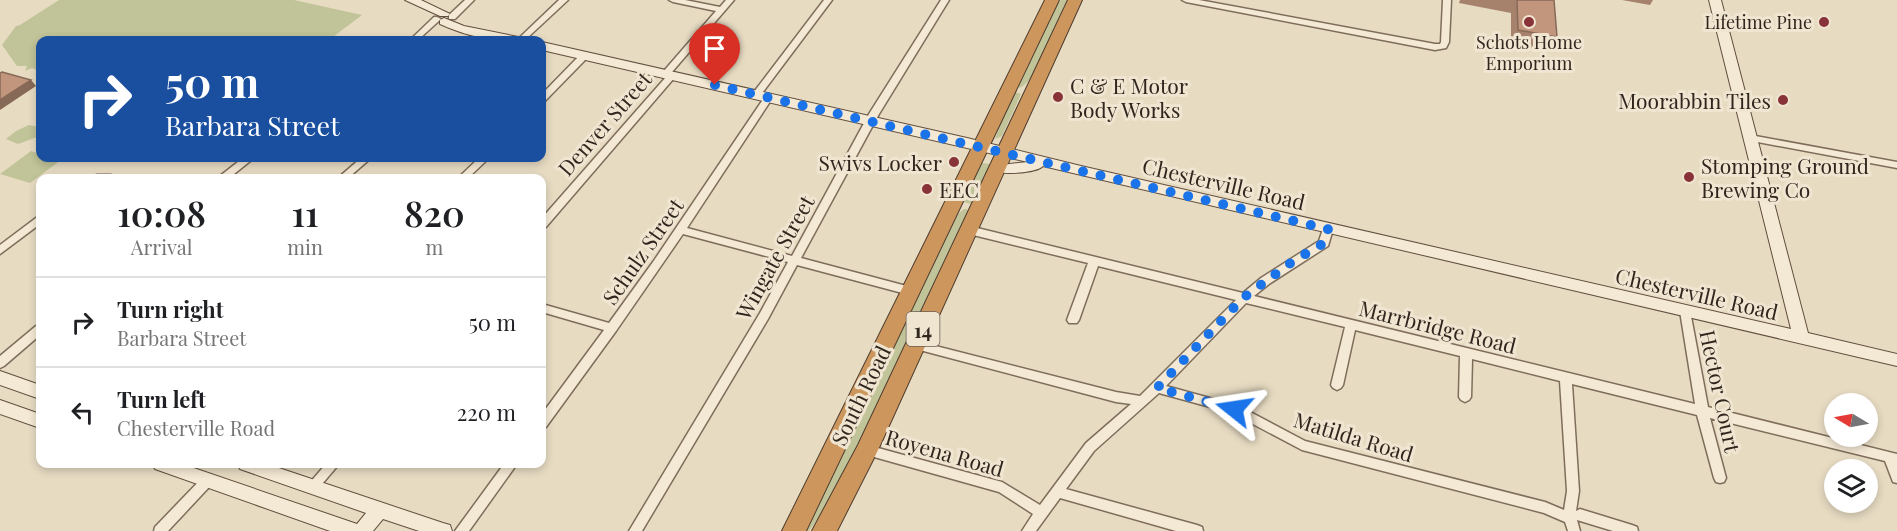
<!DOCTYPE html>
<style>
:root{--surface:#fff;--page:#f2f2f2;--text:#202124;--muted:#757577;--line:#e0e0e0}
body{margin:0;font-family:"Playfair Display",serif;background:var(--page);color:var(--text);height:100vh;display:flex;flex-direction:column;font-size:22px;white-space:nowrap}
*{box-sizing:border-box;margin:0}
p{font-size:20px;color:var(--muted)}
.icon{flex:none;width:33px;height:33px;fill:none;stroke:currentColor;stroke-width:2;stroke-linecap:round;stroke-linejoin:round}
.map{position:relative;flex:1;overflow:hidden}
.panel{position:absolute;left:36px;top:174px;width:510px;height:294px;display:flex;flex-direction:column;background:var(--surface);border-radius:12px;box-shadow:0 3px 9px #0003}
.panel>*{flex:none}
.guide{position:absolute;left:36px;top:36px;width:510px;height:126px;border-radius:12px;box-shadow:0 3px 9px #0003;background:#1a4fa0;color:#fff;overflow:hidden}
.needle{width:39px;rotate:280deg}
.fabs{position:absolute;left:1824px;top:393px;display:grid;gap:12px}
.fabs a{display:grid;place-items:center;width:54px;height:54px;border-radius:50%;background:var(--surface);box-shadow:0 3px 9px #0003;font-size:30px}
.pin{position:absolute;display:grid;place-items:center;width:51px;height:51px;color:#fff;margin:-62px -26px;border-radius:50% 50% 50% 0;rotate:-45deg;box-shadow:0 0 6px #0007}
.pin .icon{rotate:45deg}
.me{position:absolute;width:66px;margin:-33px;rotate:285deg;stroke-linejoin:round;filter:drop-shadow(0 0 4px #0008)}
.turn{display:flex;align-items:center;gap:21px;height:126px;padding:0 30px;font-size:27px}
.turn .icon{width:78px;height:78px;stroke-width:2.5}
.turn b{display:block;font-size:42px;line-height:51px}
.eta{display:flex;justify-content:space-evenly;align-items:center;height:102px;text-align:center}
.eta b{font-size:36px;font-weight:600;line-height:42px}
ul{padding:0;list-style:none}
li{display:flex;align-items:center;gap:18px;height:90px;padding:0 30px;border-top:2px solid var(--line)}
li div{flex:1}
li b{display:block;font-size:22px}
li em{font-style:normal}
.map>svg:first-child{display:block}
.green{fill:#c1c498}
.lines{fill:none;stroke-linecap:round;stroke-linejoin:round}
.street-casing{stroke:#7f6d5c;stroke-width:3}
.secondary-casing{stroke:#614e3f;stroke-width:2}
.highway-casing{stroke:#4d3c2f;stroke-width:2}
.street{fill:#f4e9d4;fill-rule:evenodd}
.secondary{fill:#f4e9d4;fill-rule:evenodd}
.highway{fill:#cd965d;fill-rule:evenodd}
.wall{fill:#a6816c}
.shaded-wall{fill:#876958}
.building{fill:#c1967d;stroke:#876958;stroke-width:1.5}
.route{stroke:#1a73e8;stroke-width:10;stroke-dasharray:0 18}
.poi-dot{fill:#873338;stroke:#f0e5d1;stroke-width:2}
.labels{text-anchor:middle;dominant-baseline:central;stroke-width:6;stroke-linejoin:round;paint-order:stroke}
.far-poi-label{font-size:18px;fill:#31261e;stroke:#f0e5d1;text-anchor:end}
.shield{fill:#f0e5d1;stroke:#6a5f54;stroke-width:1.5}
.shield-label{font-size:20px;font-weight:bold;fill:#31261e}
.poi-label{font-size:21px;fill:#31261e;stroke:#f0e5d1;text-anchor:start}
.street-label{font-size:21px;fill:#31261e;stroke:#f0e5d1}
</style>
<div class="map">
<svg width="1897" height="531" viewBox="0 0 1897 531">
<rect width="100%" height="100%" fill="#e7dbc2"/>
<g class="green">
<path d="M59 0H294L362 15 329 40H40V71L32 68 25 71 27 66H17L2 45 16 26 20 25Z"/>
<path d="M1061 0H1070C1061 19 1038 82 1019 88L1017 82 1048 18Z"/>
<path d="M1013 91 1021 94 1002 136 995 139Z"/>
<path d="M29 125 40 127V136L18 144 6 139 16 131Z"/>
<path d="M31 151 40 154V158L61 160 30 183 0 174Z"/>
<path d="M982 163 990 164V167L974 205 964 202Z"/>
<path d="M964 209H967L968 213 834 497 809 531H801L936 251 959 213Z"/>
</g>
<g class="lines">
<g class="street-casing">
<g id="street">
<path d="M465 0H474L455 19H449V15Z"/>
<path d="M559 0H568L525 40H517Z"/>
<path d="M669 0H685L720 7 726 0H734L672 72 676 75 675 77 546 227H542V218L666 77 662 74 663 72 716 11 673 2Z"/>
<path d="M824 0H832L760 96H754V92Z"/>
<path d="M941 0H949L879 114 801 258 914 288 915 291 914 294 910 295 797 265 768 319 642 531H629L760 313 788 262 683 234 616 331 546 427 542 428V414L604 330 542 312V304L609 323 653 262 766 95 769 94 773 97 687 228 792 256 869 114Z"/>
<path d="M1182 0H1199L1435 44H1440L1441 42 1443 0H1451L1449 42 1446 48 1435 50 1186 2Z"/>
<path d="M434 17H437L441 19 418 40H410Z"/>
<path d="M584 53 587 54V58L545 101 542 102V94L581 54Z"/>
<path d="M1750 135 1897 162V168L1747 140 1745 138 1747 136Z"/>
<path d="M243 158H254L229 178H218L220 176Z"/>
<path d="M361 158H371L348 178H338Z"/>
<path d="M479 158H489L468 178H458Z"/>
<path d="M97 175H111L116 178H92L94 176Z"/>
<path d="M40 215V224L0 254V245Z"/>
<path d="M1328 225 1333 229 1328 246 1269 284 1254 296 1695 404 1680 311 1681 308H1689L1690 311 1708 407 1897 454V483L1893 482 1885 461 1710 418 1726 478 1724 482 1720 483 1716 482 1714 478 1697 415 1572 384 1579 491 1576 511 1580 509 1632 525 1637 527 1638 531H1613L1577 520 1580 531H1568L1565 522 1544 513 1302 450 1232 413 1159 393 1094 451 1066 489 1197 525 1202 527 1203 531H1176L1060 498 1036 531H1022L1033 514 999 492 867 455 863 454 861 450 863 446 867 445 1002 482 1040 505 1086 443 1131 404 1116 402 916 349 912 348 910 345 912 342 916 341 1116 392 1140 396 1236 300 1098 266 1079 320 1077 323H1069L1067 320 1088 263 969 234 964 230 965 227 969 226 1243 293 1261 278 1319 241 1323 229ZM1246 303 1345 327 1331 385 1333 388 1337 390 1341 388 1343 385 1355 330 1460 356 1459 397 1461 400 1465 402 1469 400 1471 397 1472 359 1560 381 1567 491 1564 510 1545 502 1305 441 1239 406 1166 386Z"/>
<path d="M40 325V335L4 366 0 368V356L36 326Z"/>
<path d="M326 464H339L317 490 313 491 309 490 307 486Z"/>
<path d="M504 464H517L469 531H455Z"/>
<path d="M208 475 212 476 214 480 212 484 168 531H154L155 527 204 476Z"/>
</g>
</g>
<g class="secondary-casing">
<g id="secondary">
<path d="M405 0H421L450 14 448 16H440Z"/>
<path d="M1709 0H1721L1808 333 1897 354V366L1043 166C1037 173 997 176 990 169L992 166 1028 162 542 50V42L967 138 1081 166 1791 329Z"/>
<path d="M444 18 464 26 518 37 520 40C494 43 464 35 440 24V20Z"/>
<path d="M0 371 40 385V399L0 385Z"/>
<path d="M0 400 40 414V428L0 414Z"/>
<path d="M152 464H182L357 524 366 513 240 469 237 464H267L443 523 450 525 452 531H419L383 519 373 531H330L155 469Z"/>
</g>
</g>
<g class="highway-casing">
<g id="highway">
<path d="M1045 0H1059L806 531H782Z"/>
<path d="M1068 0H1082L878 450 837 531H812L858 445Z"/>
</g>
</g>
<use href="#street" class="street"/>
<use href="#secondary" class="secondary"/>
<use href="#highway" class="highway"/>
</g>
<g class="wall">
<path d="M1460 0H1554L1557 37 1549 51 1511 44V13L1459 3Z"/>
<path d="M1622 0H1653L1650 5Z"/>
</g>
<path class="shaded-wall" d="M31 80 36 86 0 110V100Z"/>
<g class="building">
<path d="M1517 0H1554L1557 37 1518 30Z"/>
<path d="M2 72 31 80 0 100V73Z"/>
</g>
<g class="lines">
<path class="route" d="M715 85 1328 229 1324 243 1292 262 1243 298 1157 388 1234 409"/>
</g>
<g class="poi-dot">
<circle cx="1529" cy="22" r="6"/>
<circle cx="1824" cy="22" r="6"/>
<circle cx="1058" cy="97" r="6"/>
<circle cx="1783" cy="100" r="6"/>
<circle cx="954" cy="162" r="6"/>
<circle cx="1689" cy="177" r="6"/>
<circle cx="927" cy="189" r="6"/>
</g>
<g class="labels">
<g class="far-poi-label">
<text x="1812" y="22">Lifetime Pine</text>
<text x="1529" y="42" text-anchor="middle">Schots Home<tspan x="1529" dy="21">Emporium</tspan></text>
</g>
<rect class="shield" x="906.5" y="312" width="33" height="34" rx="4.5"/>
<g class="shield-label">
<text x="923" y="329">14</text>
</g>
<g class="poi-label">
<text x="1070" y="85">C &amp; E Motor<tspan x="1070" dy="24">Body Works</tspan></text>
<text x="1771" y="100" text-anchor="end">Moorabbin Tiles</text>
<text x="942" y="162" text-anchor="end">Swivs Locker</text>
<text x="1701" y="165">Stomping Ground<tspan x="1701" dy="24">Brewing Co</tspan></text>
<text x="939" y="189">EEC</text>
</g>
<g class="street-label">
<text transform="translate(604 123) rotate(-49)">Denver Street</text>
<text transform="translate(1224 183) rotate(13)">Chesterville Road</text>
<text transform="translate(642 251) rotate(-55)">Schulz Street</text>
<text transform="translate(774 257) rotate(-61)">Wingate Street</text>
<text transform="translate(1697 293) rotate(13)">Chesterville Road</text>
<text transform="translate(1438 326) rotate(14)">Marrbridge Road</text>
<text transform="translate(1721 391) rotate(78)">Hector Court</text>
<text transform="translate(860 395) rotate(-64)">South Road</text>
<text transform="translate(1354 436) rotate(17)">Matilda Road</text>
<text transform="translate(945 452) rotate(16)">Royena Road</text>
</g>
</g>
</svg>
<div class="fabs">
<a><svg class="needle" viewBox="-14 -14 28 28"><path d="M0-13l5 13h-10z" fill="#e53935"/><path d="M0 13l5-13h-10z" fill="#757577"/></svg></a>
<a><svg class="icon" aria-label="layers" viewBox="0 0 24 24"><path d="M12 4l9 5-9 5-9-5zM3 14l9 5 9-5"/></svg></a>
</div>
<div class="pin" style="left:715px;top:85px;background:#d93025"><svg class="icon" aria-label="arrive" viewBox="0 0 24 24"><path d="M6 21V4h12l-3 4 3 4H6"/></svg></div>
<svg class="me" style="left:1234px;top:409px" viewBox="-20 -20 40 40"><path d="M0-17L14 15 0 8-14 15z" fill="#1a73e8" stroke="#fff" stroke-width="4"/></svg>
<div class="guide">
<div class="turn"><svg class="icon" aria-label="right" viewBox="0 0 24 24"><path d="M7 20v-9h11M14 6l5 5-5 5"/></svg><div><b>50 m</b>Barbara Street</div></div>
</div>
<section class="panel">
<div class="eta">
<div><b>10:08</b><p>Arrival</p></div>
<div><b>11</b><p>min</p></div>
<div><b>820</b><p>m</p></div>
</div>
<ul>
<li><svg class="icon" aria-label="right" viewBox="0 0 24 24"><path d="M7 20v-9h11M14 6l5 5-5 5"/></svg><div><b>Turn right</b><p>Barbara Street</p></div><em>50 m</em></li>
<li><svg class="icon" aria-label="left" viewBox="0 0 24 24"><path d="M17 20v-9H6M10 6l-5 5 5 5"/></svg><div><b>Turn left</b><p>Chesterville Road</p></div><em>220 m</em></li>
</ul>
</section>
</div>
